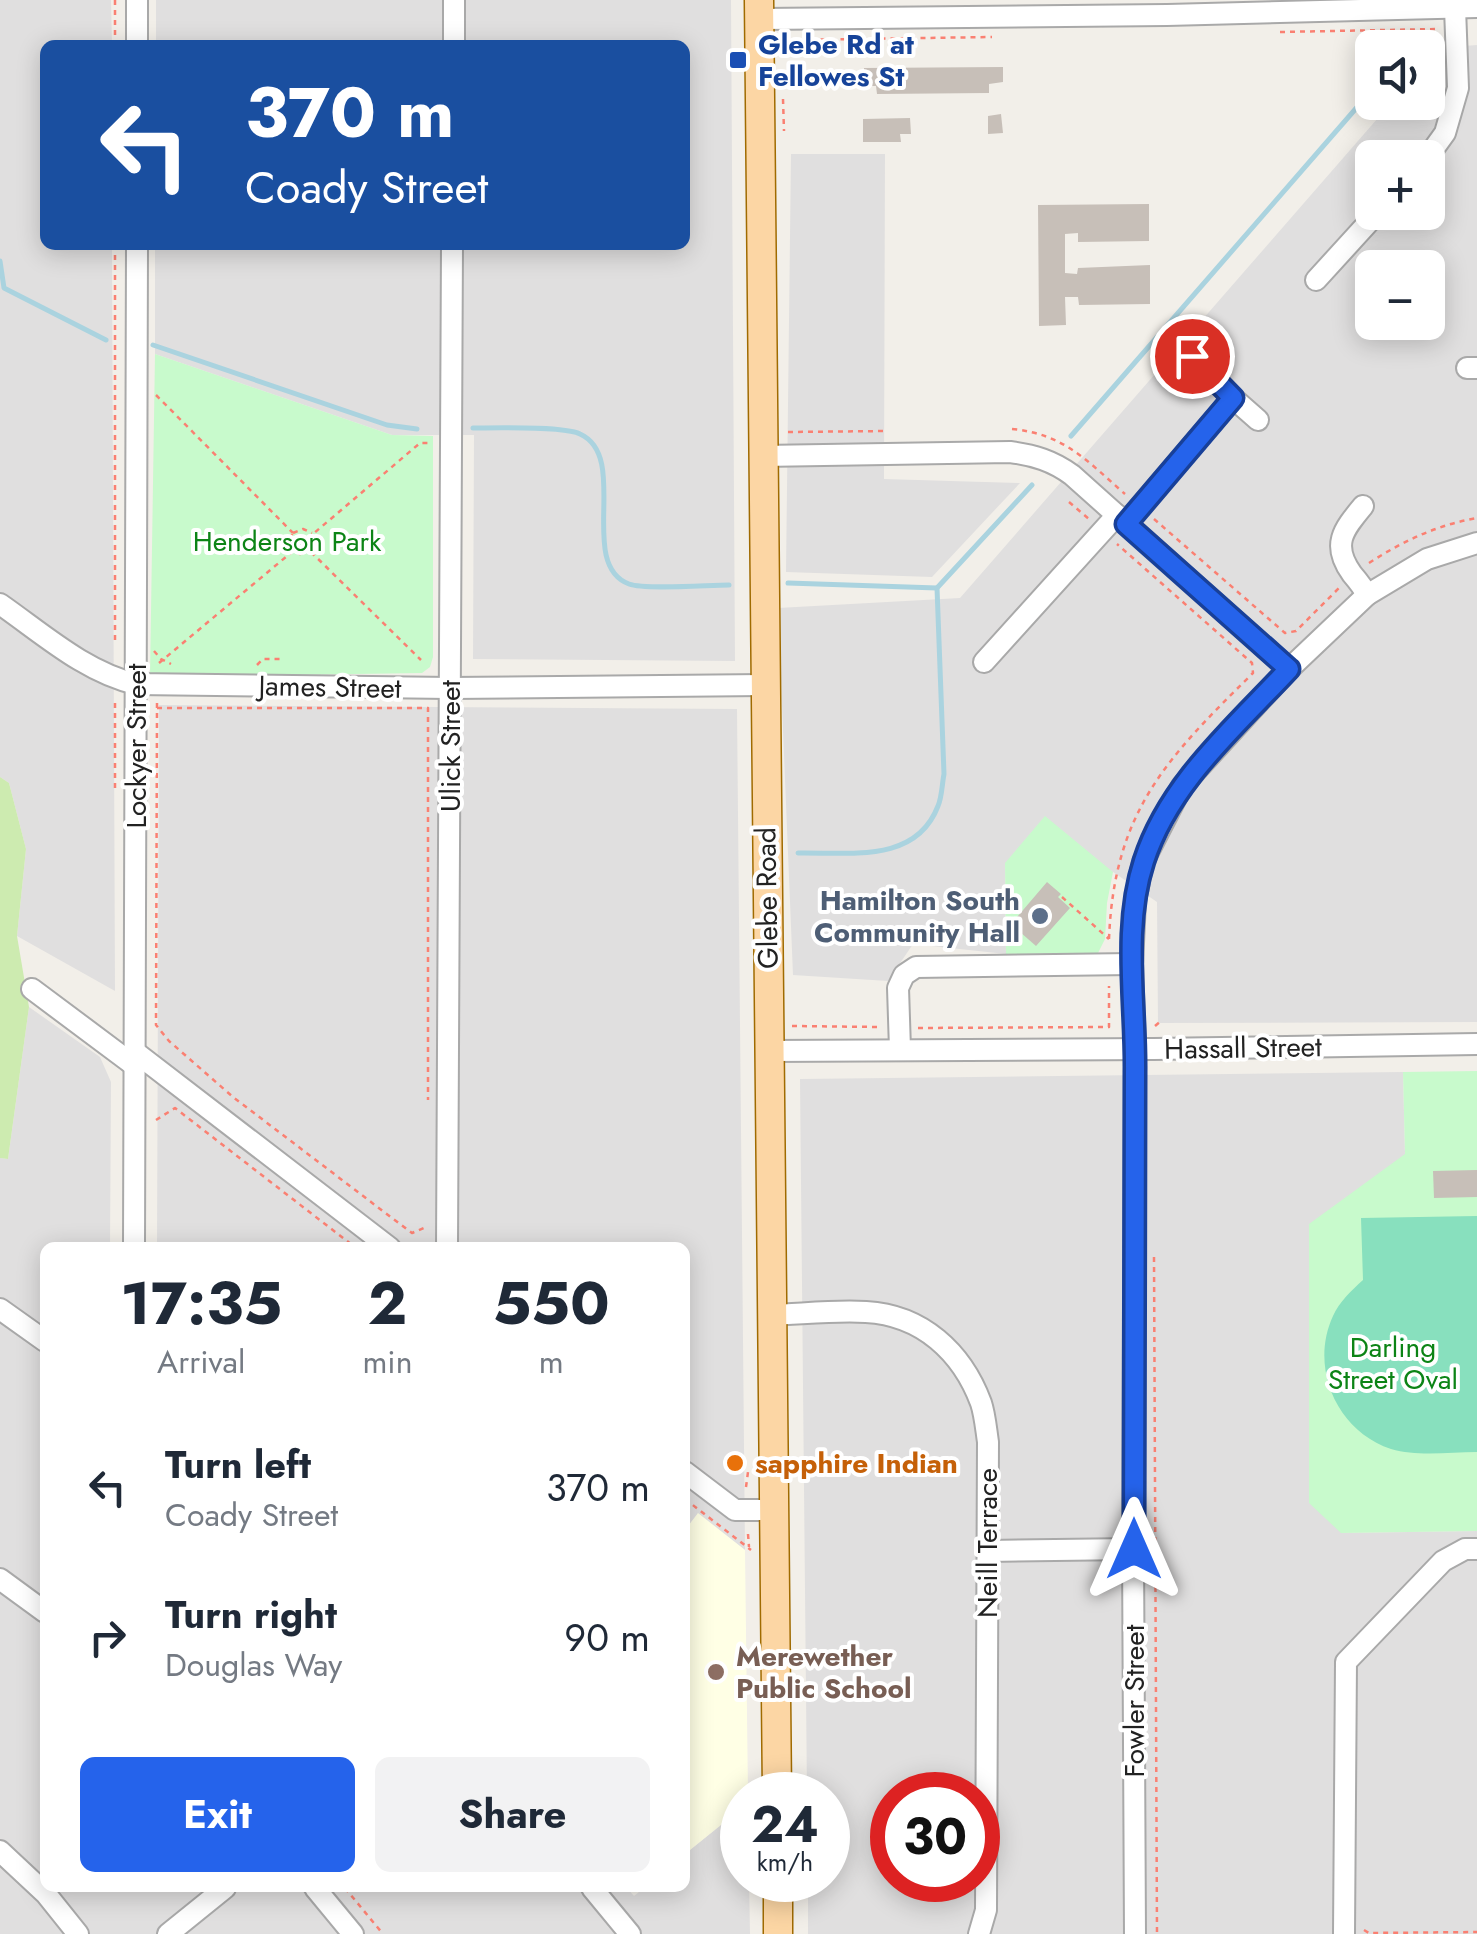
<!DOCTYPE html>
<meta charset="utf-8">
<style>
:root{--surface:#fff;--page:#f2f2f3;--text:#1f2937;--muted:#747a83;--accent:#2563eb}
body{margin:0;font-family:Jost,sans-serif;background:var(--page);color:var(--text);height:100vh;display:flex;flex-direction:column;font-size:38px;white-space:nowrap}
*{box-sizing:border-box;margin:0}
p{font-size:32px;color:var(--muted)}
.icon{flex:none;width:55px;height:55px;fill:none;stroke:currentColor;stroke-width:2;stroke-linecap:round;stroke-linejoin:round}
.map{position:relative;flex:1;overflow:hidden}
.sheet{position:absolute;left:40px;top:1242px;width:650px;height:650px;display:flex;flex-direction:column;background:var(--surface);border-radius:15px;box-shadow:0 5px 25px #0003}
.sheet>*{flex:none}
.banner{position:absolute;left:40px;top:40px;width:650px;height:210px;border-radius:15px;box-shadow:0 5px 25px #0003;background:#1a4fa0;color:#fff;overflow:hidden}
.tools{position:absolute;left:1355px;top:30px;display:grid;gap:20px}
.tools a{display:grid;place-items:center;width:90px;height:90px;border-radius:15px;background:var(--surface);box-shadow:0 5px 25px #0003;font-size:50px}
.speed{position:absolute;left:720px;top:1772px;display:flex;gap:20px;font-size:50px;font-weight:700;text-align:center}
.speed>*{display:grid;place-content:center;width:130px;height:130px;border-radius:50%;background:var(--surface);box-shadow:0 5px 25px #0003;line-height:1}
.speed small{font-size:25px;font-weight:400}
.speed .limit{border:15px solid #d22;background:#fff;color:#111}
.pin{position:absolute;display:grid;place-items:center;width:85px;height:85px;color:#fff;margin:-42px;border:5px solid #fff;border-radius:50%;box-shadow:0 2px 10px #0007}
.me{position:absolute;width:110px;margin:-55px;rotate:0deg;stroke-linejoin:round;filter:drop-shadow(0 0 8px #0008)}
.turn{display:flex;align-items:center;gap:35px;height:210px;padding:0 40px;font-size:45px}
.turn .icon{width:130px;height:130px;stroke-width:2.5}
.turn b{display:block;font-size:70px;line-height:85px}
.eta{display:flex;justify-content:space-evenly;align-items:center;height:170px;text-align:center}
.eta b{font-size:60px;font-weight:700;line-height:70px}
.primary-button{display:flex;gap:20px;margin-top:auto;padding:20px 40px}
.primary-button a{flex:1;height:115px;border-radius:15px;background:var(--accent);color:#fff;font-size:40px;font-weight:700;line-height:115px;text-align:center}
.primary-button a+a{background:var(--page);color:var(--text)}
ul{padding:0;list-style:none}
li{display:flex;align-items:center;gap:30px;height:150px;padding:0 40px}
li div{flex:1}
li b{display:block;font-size:38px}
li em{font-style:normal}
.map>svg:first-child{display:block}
.residential{fill:#e0dfdf;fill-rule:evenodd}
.education{fill:#ffffe5}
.grass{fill:#cdebb0}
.park{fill:#c8facc}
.pitch{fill:#88e0be}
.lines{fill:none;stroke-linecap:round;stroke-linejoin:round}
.stream{stroke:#aad3df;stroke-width:5}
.building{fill:#c7bfb8}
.minor-casing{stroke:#a9a9a9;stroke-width:24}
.major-casing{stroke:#a06b00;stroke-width:31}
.path{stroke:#fa8072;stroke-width:2.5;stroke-dasharray:5 5;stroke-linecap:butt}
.minor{stroke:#fff;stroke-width:20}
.major{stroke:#fcd6a4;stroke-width:28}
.route-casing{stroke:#184099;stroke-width:25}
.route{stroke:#2563eb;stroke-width:18}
.transit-dot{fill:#1a4fb4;stroke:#fff;stroke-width:4}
.service-dot{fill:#5c6f8a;stroke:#fff;stroke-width:4}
.food-dot{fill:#e8710a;stroke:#fff;stroke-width:4}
.education-dot{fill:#8d6e63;stroke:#fff;stroke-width:4}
.labels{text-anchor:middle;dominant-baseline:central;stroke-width:8;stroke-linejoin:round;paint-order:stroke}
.transit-label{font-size:28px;font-weight:bold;fill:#164399;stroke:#fff;text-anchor:start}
.park-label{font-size:28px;fill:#0c8416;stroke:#fff}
.street-label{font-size:28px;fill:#222;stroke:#fff}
.service-label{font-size:28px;font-weight:bold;fill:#4e5e75;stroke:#fff;text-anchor:end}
.food-label{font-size:28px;font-weight:bold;fill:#c56008;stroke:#fff;text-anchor:start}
.education-label{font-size:28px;font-weight:bold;fill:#785e54;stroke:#fff;text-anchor:start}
</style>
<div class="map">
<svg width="1477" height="1934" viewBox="0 0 1477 1934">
<rect width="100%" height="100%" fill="#f2efe9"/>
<g class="residential">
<path d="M0 0H111L112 45H45V245H112L115 991 17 936 26 849 9 783 0 777Z"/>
<path d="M156 0H731L735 661 473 659 474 435H392L155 354V245H685V45H156Z"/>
<path d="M1477 45V1022L1158 1023 1157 902 1113 872 1005 863 1006 954 913 944 888 981 793 975 778 608 960 598 1391 103 1428 102V60L1438 48ZM1372 158H1428V212H1372ZM1372 268H1428V322H1372Z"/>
<path d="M791 154H885L884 479 1020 483 932 577 786 572Z"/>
<path d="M159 705 737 709 745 1550 698 1514 685 1530V1248H157Z"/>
<path d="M29 1007 100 1057 111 1082 110 1247 45 1248V1888H627L634 1896 644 1888H685V1854L742 1808V1880H749L750 1934H0V1158L8 1159Z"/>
<path d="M1403 1072 1405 1154 1341 1533 1477 1531V1934H808V1880H828V1795H807L800 1079ZM892 1795H978V1880H892Z"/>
</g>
<path class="education" d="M698 1513 745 1550 748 1795H742V1808L685 1854V1530Z"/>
<path class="grass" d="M0 777 9 783 26 849 17 936 29 1007 8 1159 0 1158Z"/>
<g class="park">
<path d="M155 354 392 435 433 436V657L430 667 422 673 150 677Z"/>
<path d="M1045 816 1113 872 1107 903 1105 939 1098 953 1006 954 1005 863Z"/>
<path d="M1477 1071V1531L1341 1533 1309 1503V1224L1405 1154 1403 1072Z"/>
</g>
<path class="pitch" d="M1477 1216V1452C1450 1452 1418 1457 1391 1449 1337 1431 1309 1368 1333 1316 1340 1301 1351 1291 1363 1280L1361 1218Z"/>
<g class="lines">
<g class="stream">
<path d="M1410 48 1423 33"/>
<path d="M0 261 4 288 106 340"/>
<path d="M153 345 387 425 417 429"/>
<path d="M473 428C495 428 564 426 580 434 631 457 576 564 629 584 645 590 708 585 729 585"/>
<path d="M1071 436 1372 90"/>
<path d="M788 583 937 588"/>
<path d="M798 853C849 852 916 864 938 806 942 797 942 784 944 774L937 588 1032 485"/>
</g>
</g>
<g class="building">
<path d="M1003 67V82L989 84V93L877 94 876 86H864V68Z"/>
<path d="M1001 114 1003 133 988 134V116Z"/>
<path d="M910 118 911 134H900L901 142H863V119Z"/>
<path d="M1149 204V241L1078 242V233L1065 234V273L1077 274 1078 268 1150 265V304L1079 305 1078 297H1065L1066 325 1039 326 1038 205Z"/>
<path d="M1047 882 1061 894 1058 897 1070 908 1036 946 1011 924Z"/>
<path d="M1477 1170V1197L1434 1198 1433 1171Z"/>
</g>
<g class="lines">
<g class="minor-casing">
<g id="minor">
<path d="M137 0V45"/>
<path d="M759 19 1167 15 1477 7"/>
<path d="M454 45V0"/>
<path d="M1427 158 1445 133 1458 88 1455 8"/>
<path d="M1316 280 1378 212"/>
<path d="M1192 356 1233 398 1258 420"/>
<path d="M1467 368H1477"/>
<path d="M762 456 1010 452C1034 455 1053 461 1072 475L1289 669"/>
<path d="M1363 506C1343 530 1331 545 1352 574 1358 581 1363 587 1367 595"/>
<path d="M1126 523 1233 398"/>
<path d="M0 604C43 634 85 672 136 684L450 688 765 685"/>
<path d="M984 662 1117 515"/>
<path d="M32 989 135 1066"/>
<path d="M900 1049 898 988 904 975 916 967 1132 964"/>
<path d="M768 1051 1154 1049 1477 1044"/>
<path d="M135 1052 390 1248"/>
<path d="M134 1248 137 245"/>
<path d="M447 1248 452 245"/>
<path d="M0 1309 45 1341"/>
<path d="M771 1315C802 1314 835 1310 866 1312 922 1315 962 1352 981 1403 985 1415 986 1429 988 1442L986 1910 979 1934"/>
<path d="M685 1472 735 1510H774"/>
<path d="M988 1551 1133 1549"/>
<path d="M0 1579 45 1612"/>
<path d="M0 1851 46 1894 78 1934"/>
<path d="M315 1888 353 1934"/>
<path d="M592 1888 630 1934"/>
<path d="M168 1934 225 1888"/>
<path d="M1135 1934 1133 1549 1135 1049 1132 964 1135 901 1143 862 1182 786 1289 669 1367 595 1427 559 1477 543"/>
<path d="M1344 1934 1346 1662 1443 1561 1465 1549H1477"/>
</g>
</g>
<g class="major-casing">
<g id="major">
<path d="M759 0 777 1795"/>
<path d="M778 1880V1934"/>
</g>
</g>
<g class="path">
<path d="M1280 32 1437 29"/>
<path d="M115 45V0"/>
<path d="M783 56 787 40 992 37"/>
<path d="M783 99 784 131"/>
<path d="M115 245V643"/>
<path d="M156 395 293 533"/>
<path d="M1012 429C1065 434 1088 462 1125 494"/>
<path d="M788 432 886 431"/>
<path d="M1069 502 1089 519"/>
<path d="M1154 519 1285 633 1296 631 1340 587"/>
<path d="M293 533 303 529 312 533"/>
<path d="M292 534 290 544 292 550"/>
<path d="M311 550 315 541 313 534 420 443H430"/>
<path d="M311 552 421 660"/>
<path d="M1369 563C1403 541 1437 525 1477 518"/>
<path d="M154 651 161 659 171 664"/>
<path d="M159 663 293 551 300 554 310 551"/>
<path d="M257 665 263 659H280"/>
<path d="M115 703V792"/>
<path d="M157 703 156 1025 169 1041 233 1097 392 1218 412 1233 426 1227"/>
<path d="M157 708H428V1100"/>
<path d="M1062 897 1109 939"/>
<path d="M1109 939C1114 811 1167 758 1253 673L1252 663 1117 544"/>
<path d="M792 1026 878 1027"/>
<path d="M1155 1026 1161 1021"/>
<path d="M918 1028 1109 1027V986"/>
<path d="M156 1120 175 1108 356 1248"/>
<path d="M1154 1257 1157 1934"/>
<path d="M746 1487 748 1472"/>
<path d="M685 1499 751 1550"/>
<path d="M748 1534 749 1547"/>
<path d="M345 1888 383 1934"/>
<path d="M1364 1930 1369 1933 1477 1932"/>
</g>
<use href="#minor" class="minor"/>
<use href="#major" class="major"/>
</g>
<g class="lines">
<g class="route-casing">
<path id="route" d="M1134 1549C1134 1390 1134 1231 1135 1072 1136 1003 1122 928 1144 861 1169 783 1235 727 1289 669L1126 524 1233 398 1192 356"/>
</g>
<use href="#route" class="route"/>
</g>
<rect class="transit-dot" x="728" y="50" width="20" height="20" rx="5"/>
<circle class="service-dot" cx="1040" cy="916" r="10"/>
<circle class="food-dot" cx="735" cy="1463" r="10"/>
<circle class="education-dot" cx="716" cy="1672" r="10"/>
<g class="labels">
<g class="transit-label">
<text x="758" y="44">Glebe Rd at<tspan x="758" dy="32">Fellowes St</tspan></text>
</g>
<g class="park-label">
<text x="287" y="541">Henderson Park</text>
<text x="1393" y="1347">Darling<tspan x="1393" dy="32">Street Oval</tspan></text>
</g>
<g class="street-label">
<text transform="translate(330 687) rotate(1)">James Street</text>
<text transform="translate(136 746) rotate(-90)">Lockyer Street</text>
<text transform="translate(450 746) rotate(-90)">Ulick Street</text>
<text transform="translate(767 898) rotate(-91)">Glebe Road</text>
<text transform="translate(1243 1048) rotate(-1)">Hassall Street</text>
<text transform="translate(987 1543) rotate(-90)">Neill Terrace</text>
<text transform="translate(1134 1701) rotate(-90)">Fowler Street</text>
</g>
<g class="service-label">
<text x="1020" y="900">Hamilton South<tspan x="1020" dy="32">Community Hall</tspan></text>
</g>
<g class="food-label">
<text x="755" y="1463">sapphire Indian</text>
</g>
<g class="education-label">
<text x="736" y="1656">Merewether<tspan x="736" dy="32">Public School</tspan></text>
</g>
</g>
</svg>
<div class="tools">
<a><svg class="icon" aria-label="sound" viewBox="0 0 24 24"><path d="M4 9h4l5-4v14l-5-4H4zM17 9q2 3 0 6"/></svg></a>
<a>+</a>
<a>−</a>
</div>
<div class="speed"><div>24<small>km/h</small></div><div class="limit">30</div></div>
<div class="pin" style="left:1192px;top:356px;background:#d93025"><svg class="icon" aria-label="arrive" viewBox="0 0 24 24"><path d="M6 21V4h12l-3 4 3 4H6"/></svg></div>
<svg class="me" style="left:1134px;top:1549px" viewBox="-20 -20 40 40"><path d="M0-17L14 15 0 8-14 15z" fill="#2563eb" stroke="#fff" stroke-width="4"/></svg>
<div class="banner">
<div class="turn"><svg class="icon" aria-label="left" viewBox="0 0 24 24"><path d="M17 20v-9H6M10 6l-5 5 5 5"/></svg><div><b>370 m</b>Coady Street</div></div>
</div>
<section class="sheet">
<div class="eta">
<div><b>17:35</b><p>Arrival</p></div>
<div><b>2</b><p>min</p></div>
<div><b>550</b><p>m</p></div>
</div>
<ul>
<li><svg class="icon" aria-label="left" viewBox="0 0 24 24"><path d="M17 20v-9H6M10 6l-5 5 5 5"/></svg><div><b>Turn left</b><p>Coady Street</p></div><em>370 m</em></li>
<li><svg class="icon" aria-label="right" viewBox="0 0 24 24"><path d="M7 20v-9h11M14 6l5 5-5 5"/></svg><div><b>Turn right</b><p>Douglas Way</p></div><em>90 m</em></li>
</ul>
<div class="primary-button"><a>Exit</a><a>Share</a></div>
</section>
</div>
